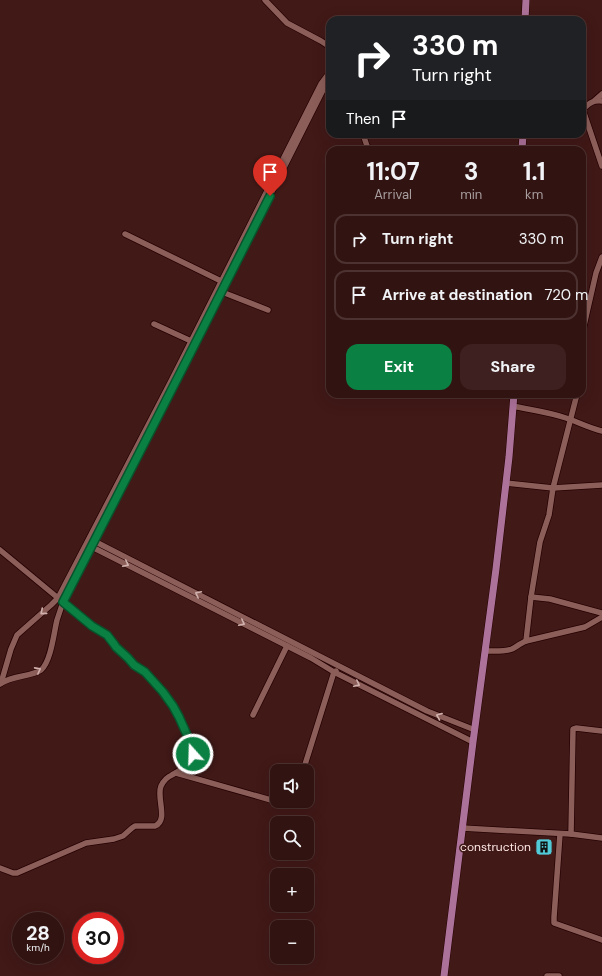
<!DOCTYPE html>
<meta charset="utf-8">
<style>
:root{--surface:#311311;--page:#3d201f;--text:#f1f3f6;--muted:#a89e9f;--line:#4c3231;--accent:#0b8043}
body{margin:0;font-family:"DM Sans",sans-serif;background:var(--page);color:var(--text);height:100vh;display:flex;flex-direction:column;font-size:15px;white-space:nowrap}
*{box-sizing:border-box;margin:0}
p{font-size:13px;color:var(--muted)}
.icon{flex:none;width:22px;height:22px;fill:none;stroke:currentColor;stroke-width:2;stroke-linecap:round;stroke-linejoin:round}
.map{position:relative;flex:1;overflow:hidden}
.drawer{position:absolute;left:326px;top:146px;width:260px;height:252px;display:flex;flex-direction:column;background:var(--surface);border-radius:12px;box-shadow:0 4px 16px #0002,0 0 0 1px var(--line)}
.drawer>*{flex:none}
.top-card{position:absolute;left:326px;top:16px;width:260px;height:122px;border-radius:12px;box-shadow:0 4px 16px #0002,0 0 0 1px var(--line);background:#202124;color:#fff;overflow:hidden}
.controls{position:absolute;left:270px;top:764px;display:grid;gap:8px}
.controls a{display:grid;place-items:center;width:44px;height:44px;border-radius:8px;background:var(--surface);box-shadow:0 4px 16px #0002,0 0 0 1px var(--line);font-size:20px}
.speed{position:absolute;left:12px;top:912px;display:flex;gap:8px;font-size:20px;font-weight:700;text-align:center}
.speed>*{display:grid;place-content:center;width:52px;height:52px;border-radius:50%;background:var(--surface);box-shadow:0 4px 16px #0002,0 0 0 1px var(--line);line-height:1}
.speed small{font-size:10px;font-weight:400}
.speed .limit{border:6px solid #d22;background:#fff;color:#111}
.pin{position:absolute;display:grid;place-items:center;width:34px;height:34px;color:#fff;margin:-41px -17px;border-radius:50% 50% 50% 0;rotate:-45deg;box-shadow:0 0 4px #0007}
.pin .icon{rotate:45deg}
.me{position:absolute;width:44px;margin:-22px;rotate:340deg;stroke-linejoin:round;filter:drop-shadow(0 0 3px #0008)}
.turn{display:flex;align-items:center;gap:14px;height:84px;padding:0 20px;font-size:18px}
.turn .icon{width:52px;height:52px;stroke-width:2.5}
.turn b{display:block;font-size:28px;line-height:34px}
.then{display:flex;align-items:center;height:38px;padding:0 20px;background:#0003;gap:8px;font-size:15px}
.eta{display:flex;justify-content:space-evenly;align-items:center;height:68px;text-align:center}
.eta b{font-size:24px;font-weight:700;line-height:28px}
.cta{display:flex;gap:8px;margin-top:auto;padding:8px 20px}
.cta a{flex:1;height:46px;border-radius:12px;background:var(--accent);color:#fff;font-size:16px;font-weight:700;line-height:46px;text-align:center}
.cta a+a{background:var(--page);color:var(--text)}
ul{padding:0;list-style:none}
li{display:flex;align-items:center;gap:12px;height:50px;margin:0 8px 6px;padding:0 12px;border:2px solid var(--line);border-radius:12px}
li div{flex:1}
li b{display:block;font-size:15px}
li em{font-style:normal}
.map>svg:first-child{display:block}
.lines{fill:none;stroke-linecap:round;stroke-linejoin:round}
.minor-casing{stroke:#250203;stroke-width:7}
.major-casing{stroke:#250203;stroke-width:8}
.minor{stroke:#8c5e59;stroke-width:5.5}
.major{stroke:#ad729a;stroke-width:7}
.oneway{stroke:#d0b1ad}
.route-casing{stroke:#07532c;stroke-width:10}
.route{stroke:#0b8043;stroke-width:7}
.labels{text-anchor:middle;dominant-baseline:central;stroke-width:3;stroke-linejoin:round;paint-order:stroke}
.poi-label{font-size:12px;fill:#fee8e5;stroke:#411917;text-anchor:end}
</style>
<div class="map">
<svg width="602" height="976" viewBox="0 0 602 976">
<rect width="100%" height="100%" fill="#411917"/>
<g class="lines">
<g class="minor-casing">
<g id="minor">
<path d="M265 0 287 23 321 41 330 47"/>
<path d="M594 101 602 94"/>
<path d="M582 110C589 104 591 100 602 101"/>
<path d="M583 110 602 166"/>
<path d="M363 134 367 146 371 150"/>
<path d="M125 234 221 281"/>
<path d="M222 292 268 310"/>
<path d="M154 324 191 341"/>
<path d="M582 355 583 330 596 273 602 257"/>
<path d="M513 406C531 410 549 412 566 418 578 422 589 428 602 431"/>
<path d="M506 483 553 488 602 485"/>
<path d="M92 540 427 711 475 730"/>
<path d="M88 545 311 658 334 672 473 742"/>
<path d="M0 550 58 598"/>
<path d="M531 597 550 599 602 613"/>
<path d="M526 641 585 627 602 617"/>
<path d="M485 651C493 651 504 652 512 649 516 647 521 643 526 641L531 597 540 542 549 515 553 488 577 394"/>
<path d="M1 683 11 649 17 635 51 605 58 598 171 381 321 84 327 76"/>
<path d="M0 684C12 675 31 677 41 670 51 662 54 632 57 620 59 614 61 608 63 602L115 498 177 380 325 86 329 74"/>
<path d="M253 715 287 646"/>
<path d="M303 771 334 672 336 671"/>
<path d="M176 773 271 800 277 801"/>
<path d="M462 828 571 834 602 838"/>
<path d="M560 834 554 917V923L602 940"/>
<path d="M571 834 573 729 576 728 602 731"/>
<path d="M0 868 13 873H17L86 843 114 839 123 836 132 828 135 826H155C169 820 156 798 161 786 163 782 167 777 172 775 173 774 176 773 177 772 185 768 190 761 193 754L192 746 184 730 179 717 173 706 163 692 145 672 136 667 129 658 116 647 114 644 107 635 92 625 63 602"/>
<path d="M547 976H559"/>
</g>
</g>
<g class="major-casing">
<g id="major">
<path d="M525 20 526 0"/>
<path d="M522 150 523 134"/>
<path d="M444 976 473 742 496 569 509 457 514 394"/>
</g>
</g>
<use href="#minor" class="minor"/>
<use href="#major" class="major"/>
</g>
<defs><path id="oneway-chevron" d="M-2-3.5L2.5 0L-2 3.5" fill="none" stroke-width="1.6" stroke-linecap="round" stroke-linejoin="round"/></defs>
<g class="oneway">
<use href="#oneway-chevron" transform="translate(126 564) rotate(27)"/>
<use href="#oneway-chevron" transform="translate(198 594) rotate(-153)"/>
<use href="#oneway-chevron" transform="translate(43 612) rotate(140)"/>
<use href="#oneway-chevron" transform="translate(242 623) rotate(27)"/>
<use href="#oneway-chevron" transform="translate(38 670) rotate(-28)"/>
<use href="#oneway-chevron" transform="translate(357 684) rotate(27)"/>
<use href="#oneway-chevron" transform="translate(439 716) rotate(-159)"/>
</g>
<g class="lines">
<g class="route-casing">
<path id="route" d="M193 754 192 746 179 717 173 706 163 692 145 672 134 665 128 658 116 647 114 644 107 635 92 626 63 602C132 466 202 332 270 196"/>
</g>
<use href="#route" class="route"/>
</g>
<defs>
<g id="building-square" transform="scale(0.9)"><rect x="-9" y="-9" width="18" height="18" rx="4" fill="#52cbd9" stroke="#411917"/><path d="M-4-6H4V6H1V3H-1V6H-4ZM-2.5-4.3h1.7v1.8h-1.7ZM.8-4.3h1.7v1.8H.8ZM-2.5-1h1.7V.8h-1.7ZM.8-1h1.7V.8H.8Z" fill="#111"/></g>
</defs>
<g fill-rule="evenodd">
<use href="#building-square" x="544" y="847"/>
</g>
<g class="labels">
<g class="poi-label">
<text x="531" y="847">construction</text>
</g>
</g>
</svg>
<div class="controls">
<a><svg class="icon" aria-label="sound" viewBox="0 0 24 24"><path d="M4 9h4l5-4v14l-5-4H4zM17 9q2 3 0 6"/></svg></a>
<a><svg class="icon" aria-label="search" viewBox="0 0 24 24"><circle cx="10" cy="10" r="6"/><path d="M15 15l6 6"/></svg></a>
<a>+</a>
<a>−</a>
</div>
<div class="speed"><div>28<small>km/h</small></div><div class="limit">30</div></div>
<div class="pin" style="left:270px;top:196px;background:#d93025"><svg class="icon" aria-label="arrive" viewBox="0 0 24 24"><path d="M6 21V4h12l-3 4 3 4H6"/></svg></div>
<svg class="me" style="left:193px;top:754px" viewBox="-20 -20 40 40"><circle r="17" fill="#0b8043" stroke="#fff" stroke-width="3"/><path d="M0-11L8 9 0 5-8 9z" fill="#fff"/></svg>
<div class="top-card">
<div class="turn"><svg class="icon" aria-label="right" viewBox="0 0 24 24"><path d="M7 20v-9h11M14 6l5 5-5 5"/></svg><div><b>330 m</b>Turn right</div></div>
<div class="then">Then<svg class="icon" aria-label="arrive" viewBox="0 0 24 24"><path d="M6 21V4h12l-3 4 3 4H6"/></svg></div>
</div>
<section class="drawer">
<div class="eta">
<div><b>11:07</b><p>Arrival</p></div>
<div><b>3</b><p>min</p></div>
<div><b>1.1</b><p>km</p></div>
</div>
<ul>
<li><svg class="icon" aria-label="right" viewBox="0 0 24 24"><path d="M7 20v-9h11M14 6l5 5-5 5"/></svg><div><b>Turn right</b></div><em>330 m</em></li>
<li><svg class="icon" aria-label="arrive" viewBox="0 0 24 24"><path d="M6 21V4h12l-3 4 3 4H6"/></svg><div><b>Arrive at destination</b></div><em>720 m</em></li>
</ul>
<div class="cta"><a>Exit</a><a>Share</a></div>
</section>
</div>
